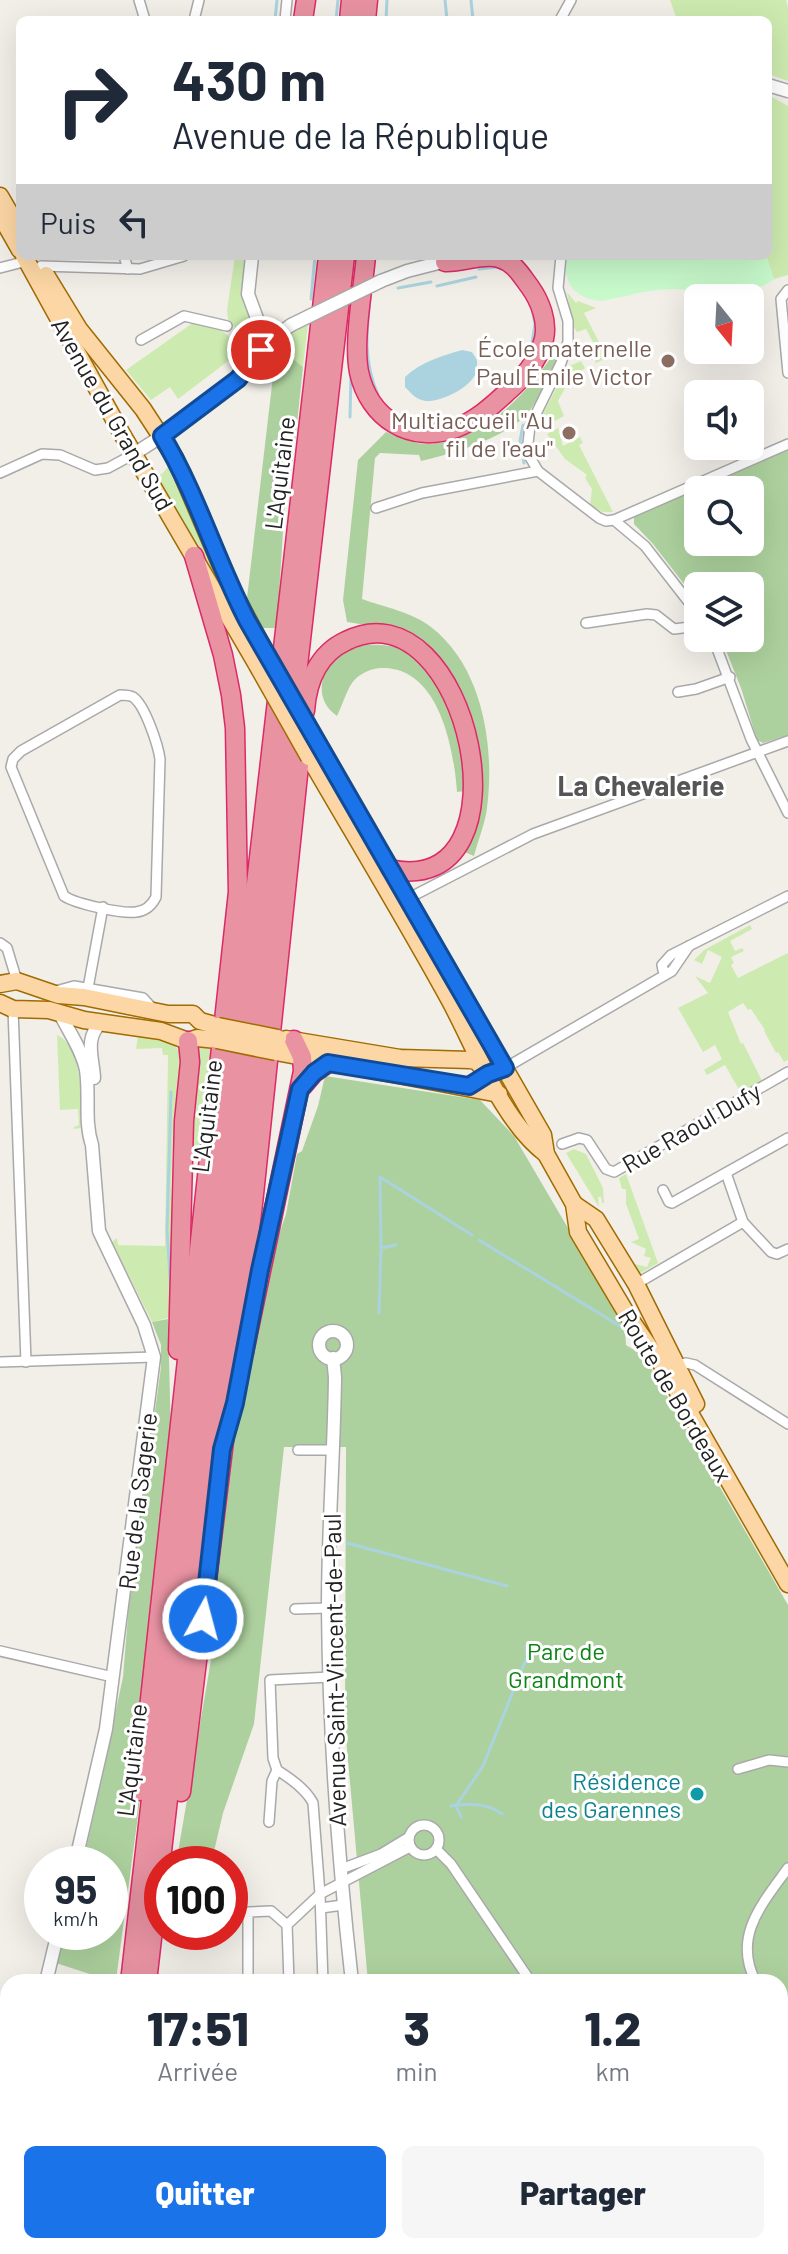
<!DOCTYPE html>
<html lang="fr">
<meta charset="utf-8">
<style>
:root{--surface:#fff;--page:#f6f6f7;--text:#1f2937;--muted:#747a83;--accent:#1a73e8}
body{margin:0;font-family:Barlow,sans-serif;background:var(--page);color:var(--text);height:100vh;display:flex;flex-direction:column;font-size:30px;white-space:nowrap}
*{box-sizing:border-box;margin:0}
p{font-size:26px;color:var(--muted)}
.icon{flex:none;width:44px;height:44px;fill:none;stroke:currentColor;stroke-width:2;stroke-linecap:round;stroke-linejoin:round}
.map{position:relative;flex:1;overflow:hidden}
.details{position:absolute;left:0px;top:1974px;width:788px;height:280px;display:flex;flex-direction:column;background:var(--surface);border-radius:24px 24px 0 0;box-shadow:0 8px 32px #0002}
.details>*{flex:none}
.hud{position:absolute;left:16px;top:16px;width:756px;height:244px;border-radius:12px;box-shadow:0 8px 32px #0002;background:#fff;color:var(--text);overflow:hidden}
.needle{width:52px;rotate:162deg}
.tools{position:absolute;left:684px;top:284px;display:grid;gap:16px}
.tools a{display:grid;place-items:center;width:80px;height:80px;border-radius:12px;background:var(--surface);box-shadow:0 8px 32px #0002;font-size:40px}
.speed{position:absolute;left:24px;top:1846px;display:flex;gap:16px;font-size:40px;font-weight:700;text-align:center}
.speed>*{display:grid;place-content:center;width:104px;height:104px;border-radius:50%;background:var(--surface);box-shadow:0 8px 32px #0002;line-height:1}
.speed small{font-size:20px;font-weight:400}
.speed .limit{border:12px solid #d22;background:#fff;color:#111}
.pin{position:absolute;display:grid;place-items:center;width:68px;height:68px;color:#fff;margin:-34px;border:4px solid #fff;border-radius:50%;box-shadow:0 2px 8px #0007}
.me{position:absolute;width:88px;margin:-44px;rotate:7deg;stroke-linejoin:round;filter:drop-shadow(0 0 6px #0008)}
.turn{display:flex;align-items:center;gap:28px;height:168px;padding:0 24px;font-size:36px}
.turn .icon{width:104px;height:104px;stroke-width:2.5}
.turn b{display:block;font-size:56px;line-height:68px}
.then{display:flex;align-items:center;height:76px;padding:0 24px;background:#0003;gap:16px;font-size:30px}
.eta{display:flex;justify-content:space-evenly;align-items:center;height:136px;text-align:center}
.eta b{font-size:48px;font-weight:800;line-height:56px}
.action{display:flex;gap:16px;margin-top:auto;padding:16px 24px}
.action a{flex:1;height:92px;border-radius:12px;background:var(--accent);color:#fff;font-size:32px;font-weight:800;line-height:92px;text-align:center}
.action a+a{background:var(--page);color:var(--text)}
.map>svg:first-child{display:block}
.grass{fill:#cdebb0}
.forest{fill:#add19e;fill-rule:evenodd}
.park{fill:#c8facc}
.water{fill:#aad3df}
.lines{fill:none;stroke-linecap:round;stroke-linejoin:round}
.stream{stroke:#aad3df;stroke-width:3}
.minor-casing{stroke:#a9a9a9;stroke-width:12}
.tertiary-casing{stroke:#a9a9a9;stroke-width:15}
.primary-casing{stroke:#a06b00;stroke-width:19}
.motorway-casing{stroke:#dc2a67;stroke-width:21}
.minor{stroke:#fff;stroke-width:9}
.tertiary{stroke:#fff;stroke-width:12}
.primary{stroke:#fcd6a4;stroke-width:16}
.motorway{stroke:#e892a2;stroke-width:18}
.tertiary-bridge-casing{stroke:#a9a9a9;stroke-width:15;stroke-linecap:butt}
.primary-bridge-casing{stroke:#a06b00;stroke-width:19;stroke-linecap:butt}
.tertiary-bridge{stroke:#fff;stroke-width:12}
.primary-bridge{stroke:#fcd6a4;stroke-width:16}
.route-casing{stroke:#114b97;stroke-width:20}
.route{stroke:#1a73e8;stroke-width:14}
.education-dot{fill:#8d6e63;stroke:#fff;stroke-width:3}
.culture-dot{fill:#0f9aa8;stroke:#fff;stroke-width:3}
.labels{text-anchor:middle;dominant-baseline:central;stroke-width:6;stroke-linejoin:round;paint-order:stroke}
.education-label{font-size:24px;fill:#785e54;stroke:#fff;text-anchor:end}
.street-label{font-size:24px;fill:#222;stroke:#fff}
.park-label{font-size:24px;fill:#0c8416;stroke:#fff}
.culture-label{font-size:24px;fill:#0d838f;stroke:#fff;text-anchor:end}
.quarter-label{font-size:28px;font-weight:bold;fill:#555;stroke:#fff}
</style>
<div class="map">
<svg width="788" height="2254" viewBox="0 0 788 2254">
<rect width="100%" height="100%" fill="#f2efe9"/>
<g class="grass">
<path d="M670 0H786L788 7V81L768 74V20H677Z"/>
<path d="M768 95 788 106V275L774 279 766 256H768Z"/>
<path d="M235 256H246L242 293 255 332 250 344 228 320 227 310Z"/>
<path d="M567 292 576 303 578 301 596 308 584 313 607 358 594 364 596 362 593 357 599 353 586 329 577 332 573 326Z"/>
<path d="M204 315 215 318 221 330 244 349 178 399 170 387 151 400 126 370Z"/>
<path d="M308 324 303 367 288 356 272 369 267 366C272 345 290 334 308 324Z"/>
<path d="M581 361 585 368 570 379 558 401 564 416 544 427 540 420 567 367Z"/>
<path d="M558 428 563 446 580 437 583 443 579 445 613 512H603L590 505 592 489 585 478 587 475 565 459 547 434Z"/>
<path d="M168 467 220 580 217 582 154 474H162Z"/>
<path d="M750 925 752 929 730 941 735 951 742 948 744 951 731 957 734 963 731 965 738 978 788 953V1060L784 1062 778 1052 776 1053 764 1031 765 1030 751 1009 748 1010 743 1003 728 1012 741 1044 743 1043 762 1081 741 1093 725 1065 707 1075 704 1070 722 1059 715 1045 703 1052 678 1008 708 993 695 976 710 983 722 957 708 950 702 964 694 960 704 950Z"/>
<path d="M57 1035C84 1047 81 1103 82 1128L74 1129V1127L79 1125 78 1109 60 1110Z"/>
<path d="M138 1036 170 1042 181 1052 184 1081 173 1135 171 1189 176 1316 152 1322 112 1242 117 1238 118 1245 165 1246 168 1055H163L162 1048 136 1049Z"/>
<path d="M204 1045 216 1047 201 1145H192L196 1060 199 1048Z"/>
<path d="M574 1149 586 1154 603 1188 604 1203H602L601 1197H598L599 1207 566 1153Z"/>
<path d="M626 1174 658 1263 637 1275 630 1263 647 1267 651 1258 644 1256 646 1249 631 1242 639 1239 626 1204V1189H622L619 1178Z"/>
</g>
<g class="forest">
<path d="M554 353 557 363C548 378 536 406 524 417 499 440 453 453 421 461L419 455 380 453 375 458 362 599C384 607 412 612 431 627 483 667 495 747 487 808 485 824 478 840 474 856L455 848 473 790 457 792C454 750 440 670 385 668 374 667 359 673 352 683 346 692 342 706 337 716 312 699 320 667 343 652 357 642 385 644 400 648L392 629 347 622 343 600 358 460 386 432C398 436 414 444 427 444 482 442 526 395 554 353Z"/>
<path d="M288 355 303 367 293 461 287 467 277 628H260L247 598 274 368Z"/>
<path d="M788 450V735L763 743 757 740 741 688 721 638H750V586H698V602L653 544 634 524V517ZM698 490H750V542H698Z"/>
<path d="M325 1076 480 1100 514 1136 619 1315 625 1329 626 1345 644 1356 788 1605V2048L780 2053V1982H368L345 1727 346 1447H284L254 1724 223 1813 211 1864H176L213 1648 218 1545 236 1427 262 1284 286 1214 297 1154 302 1151 318 1106Z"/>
<path d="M168 1319 171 1438 139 1808 116 1980H108L56 1963 64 1932H110V1864H83L123 1677 129 1604 161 1367V1345L152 1322Z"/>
<path d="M132 2246H260L258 2254H131Z"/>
</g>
<path class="park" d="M567 256H766L774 279C747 302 691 286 657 290 638 292 620 298 601 301 574 298 562 282 567 256Z"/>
<path class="water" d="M462 350 472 352 477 360C477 364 477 369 476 373 470 388 441 402 426 401 416 400 411 393 405 387V377C421 362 441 356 462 350Z"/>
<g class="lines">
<g class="stream">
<path d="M445 0 447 20"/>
<path d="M471 0 473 20"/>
<path d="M275 20 277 0"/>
<path d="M336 20 338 0"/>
<path d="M386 20 387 0"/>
<path d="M479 269 498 267 506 271"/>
<path d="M437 286 476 277"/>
<path d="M398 288 431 282"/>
<path d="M371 289C367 328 362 358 378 395"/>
<path d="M311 299 315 256"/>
<path d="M531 349 535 324 532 309"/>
<path d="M350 417 351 373"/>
<path d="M523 425 520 441 524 463"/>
<path d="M479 1240 620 1326"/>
<path d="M381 1248 380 1177 472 1235"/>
<path d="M171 1292 167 1230 171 1092"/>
<path d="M379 1313 381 1248 396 1245"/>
<path d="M347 1543 507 1586"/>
<path d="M451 1806C468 1803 488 1803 502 1814"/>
<path d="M461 1817 456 1806 483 1766 527 1657 526 1646"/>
</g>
<g class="minor-casing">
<g id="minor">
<path d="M139 0 145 20"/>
<path d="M194 20 199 0"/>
<path d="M285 20 287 0"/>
<path d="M560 20 571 0"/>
<path d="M124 256 128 269"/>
<path d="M561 256 558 288 568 321V342L561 363 530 426 527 452 538 471 599 518 606 521 614 520 645 546 698 614"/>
<path d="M41 266 140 269 184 256"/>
<path d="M0 268 27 261"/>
<path d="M788 290 781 299 788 373"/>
<path d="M141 340 184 316 227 326"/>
<path d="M0 473 42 454 60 455 95 470 108 468 134 454"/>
<path d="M376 508 422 493 538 471"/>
<path d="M614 520 788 444"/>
<path d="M586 623 647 614 656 615 674 629 698 626"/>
<path d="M713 638 751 739 788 813"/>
<path d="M678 692 696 689 730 677"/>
<path d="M120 695C125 695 129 695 133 697 145 705 158 745 160 759L156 897C152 905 146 911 136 912 122 914 76 904 64 896L11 767 13 759 21 751Z"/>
<path d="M407 899 533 834 788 741"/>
<path d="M0 943 7 948 17 981"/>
<path d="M668 973 663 970 662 965 671 955 788 896"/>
<path d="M88 988 103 907"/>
<path d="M52 992 74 986 143 998 154 1010"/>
<path d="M13 1009 26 1362"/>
<path d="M505 1068 672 971 689 946"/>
<path d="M562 1144 579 1138 587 1140 606 1169 614 1172 788 1072"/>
<path d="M726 1173 743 1222 771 1252 777 1254 788 1249"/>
<path d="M663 1190 669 1202 672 1203 788 1138"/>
<path d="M636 1284 743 1222"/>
<path d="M0 1362 154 1357"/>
<path d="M677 1365 686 1363 695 1365 788 1424"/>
<path d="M298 1450H332"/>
<path d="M295 1609 328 1608"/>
<path d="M0 1651 113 1677"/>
<path d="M738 1769 769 1760 788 1762"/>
<path d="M277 1770C290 1778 306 1789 313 1803L320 1894 323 1982"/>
<path d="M269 1822 272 1781 277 1770 273 1758 270 1680 330 1677"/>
<circle cx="424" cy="1840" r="15"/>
<path d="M436 1849 451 1864 531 1982"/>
<path d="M341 1869 381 1854 409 1837"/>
<path d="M321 1908 343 1905"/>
<path d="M248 1977V1912L271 1911 287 1925"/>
<path d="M289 1982 287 1925 320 1894 410 1847"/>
<path d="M756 1982C732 1937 762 1904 788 1868"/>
<path d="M780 2032 788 2026"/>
<path d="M0 2105 8 2109"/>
<path d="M330 2246V2254"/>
<path d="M372 2246 376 2254"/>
<path d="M710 2246 715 2254"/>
<path d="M266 2254 268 2246"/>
</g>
</g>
<g class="tertiary-casing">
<g id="tertiary">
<path d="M768 85 788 91"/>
<path d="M252 256 248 294 266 343"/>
<path d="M381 281 407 271 450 260"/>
<path d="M134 454C170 431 208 407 239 378 259 359 265 342 291 325"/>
<path d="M59 1012C68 1030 82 1050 86 1070 90 1095 84 1121 92 1145L99 1231 144 1325 154 1357 106 1729 75 1864"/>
<path d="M94 1078C93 1058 84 1038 101 1023"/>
<circle cx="333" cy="1345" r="14"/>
<path d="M333 1358 335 1377C334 1454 328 1530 328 1607 329 1732 338 1858 352 1982"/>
<path d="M46 1982 58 1932"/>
<path d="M0 2207 8 2176"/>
<path d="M404 2246 406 2254"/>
</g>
</g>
<g class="primary-casing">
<g id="primary">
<path d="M0 196 15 222"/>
<path d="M0 215 20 250"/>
<path d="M24 256 122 434 257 665"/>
<path d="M46 275 79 329 143 409 175 458 228 582 260 642"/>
<path d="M312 733 543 1135 546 1154 574 1204 578 1232 628 1316 664 1368 788 1584"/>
<path d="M309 757C356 838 405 919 450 1001 476 1049 502 1121 546 1154"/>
<path d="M0 984 17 981 58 995 84 997 168 1014H193L200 1021 218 1026"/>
<path d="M0 1003 13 1009 49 1010 84 1020 161 1031 188 1041 197 1038 217 1040"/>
<path d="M286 1039 400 1058 470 1060 476 1061 485 1070"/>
<path d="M276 1052 499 1094"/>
<path d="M574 1204 596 1219 636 1284 696 1404"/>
</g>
</g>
<g class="motorway-casing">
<g id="motorway">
<path d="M303 20 306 0"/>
<path d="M349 20 351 0"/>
<path d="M366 20 368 0"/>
<path d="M366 256C363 289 353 341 359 372 369 418 410 445 456 428 475 421 491 407 506 393 523 378 538 362 544 339 548 321 540 301 530 287 521 275 514 262 499 258 483 253 463 263 445 262"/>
<path d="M305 711C307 682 318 654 346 641 468 580 537 902 389 869"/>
<path d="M302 1087 314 1073 328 1063"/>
<path d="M178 1350 184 1121 190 1062 188 1041"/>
<path d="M244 1352 303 1071 302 1057 294 1040"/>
<path d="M140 1791 238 892 235 728 231 695 223 655 194 556"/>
<path d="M181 1792 253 1204 302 737"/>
<path d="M130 1982 328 256"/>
<path d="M147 1982 345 256"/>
<path d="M98 2254 99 2246"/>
<path d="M119 2254 120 2246"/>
</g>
</g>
<use href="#minor" class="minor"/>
<use href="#tertiary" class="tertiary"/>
<use href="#primary" class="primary"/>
<use href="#motorway" class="motorway"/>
<g class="tertiary-bridge-casing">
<path id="tertiary-bridge" d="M291 325 381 281"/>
</g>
<g class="primary-bridge-casing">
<g id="primary-bridge">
<path d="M260 642 312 733"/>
<path d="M257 665 309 757"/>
<path d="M218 1026 278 1038"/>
<path d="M217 1040 276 1052"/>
</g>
</g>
<use href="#tertiary-bridge" class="tertiary-bridge"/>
<use href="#primary-bridge" class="primary-bridge"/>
</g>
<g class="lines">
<g class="route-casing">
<path id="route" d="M203 1619 222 1449 235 1403 260 1270 300 1089 314 1073 328 1063 469 1086 488 1074 505 1068 247 620C216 560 197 494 162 436L238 379 261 350"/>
</g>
<use href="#route" class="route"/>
</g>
<g class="education-dot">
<circle cx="668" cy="361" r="8"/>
<circle cx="569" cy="433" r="8"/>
</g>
<circle class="culture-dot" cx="697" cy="1794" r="8"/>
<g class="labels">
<g class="education-label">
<text x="652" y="347">École maternelle<tspan x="652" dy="28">Paul Émile Victor</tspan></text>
<text x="553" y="419">Multiaccueil "Au<tspan x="553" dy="28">fil de l'eau"</tspan></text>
</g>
<g class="street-label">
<text transform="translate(113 414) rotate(60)">Avenue du Grand Sud</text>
<text transform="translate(279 473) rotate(-83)">L'Aquitaine</text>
<text transform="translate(206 1116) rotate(-83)">L'Aquitaine</text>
<text transform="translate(691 1127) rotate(-30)">Rue Raoul Dufy</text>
<text transform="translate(676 1395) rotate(59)">Route de Bordeaux</text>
<text transform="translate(137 1501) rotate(-83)">Rue de la Sagerie</text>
<text transform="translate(334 1670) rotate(-91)">Avenue Saint-Vincent-de-Paul</text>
<text transform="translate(131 1760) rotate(-83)">L'Aquitaine</text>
</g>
<g class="park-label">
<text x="566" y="1650">Parc de<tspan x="566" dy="28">Grandmont</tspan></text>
</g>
<g class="culture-label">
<text x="681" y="1780">Résidence<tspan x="681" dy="28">des Garennes</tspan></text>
</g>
<g class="quarter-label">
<text x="641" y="785">La Chevalerie</text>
</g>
</g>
</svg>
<div class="tools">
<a><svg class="needle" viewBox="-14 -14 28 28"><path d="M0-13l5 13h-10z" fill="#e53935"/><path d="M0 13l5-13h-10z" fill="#747a83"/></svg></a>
<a><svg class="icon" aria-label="sound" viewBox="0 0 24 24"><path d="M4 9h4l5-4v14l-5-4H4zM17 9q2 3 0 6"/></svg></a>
<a><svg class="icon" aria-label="search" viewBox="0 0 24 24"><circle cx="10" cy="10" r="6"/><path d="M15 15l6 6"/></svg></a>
<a><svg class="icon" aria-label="layers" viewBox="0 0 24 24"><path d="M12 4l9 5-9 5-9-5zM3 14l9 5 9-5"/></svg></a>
</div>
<div class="speed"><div>95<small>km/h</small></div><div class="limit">100</div></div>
<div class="pin" style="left:261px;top:350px;background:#d93025"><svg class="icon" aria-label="arrive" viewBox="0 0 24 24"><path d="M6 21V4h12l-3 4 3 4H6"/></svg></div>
<svg class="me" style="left:203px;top:1619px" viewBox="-20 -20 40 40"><circle r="17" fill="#1a73e8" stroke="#fff" stroke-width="3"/><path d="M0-11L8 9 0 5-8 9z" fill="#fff"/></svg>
<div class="hud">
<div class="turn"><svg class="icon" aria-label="right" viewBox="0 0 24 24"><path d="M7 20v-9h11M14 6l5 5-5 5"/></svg><div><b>430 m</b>Avenue de la République</div></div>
<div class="then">Puis<svg class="icon" aria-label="left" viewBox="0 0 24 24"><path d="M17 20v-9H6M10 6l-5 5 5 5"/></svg></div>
</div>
<section class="details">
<div class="eta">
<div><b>17:51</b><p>Arrivée</p></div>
<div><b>3</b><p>min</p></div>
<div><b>1.2</b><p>km</p></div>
</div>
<div class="action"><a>Quitter</a><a>Partager</a></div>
</section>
</div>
